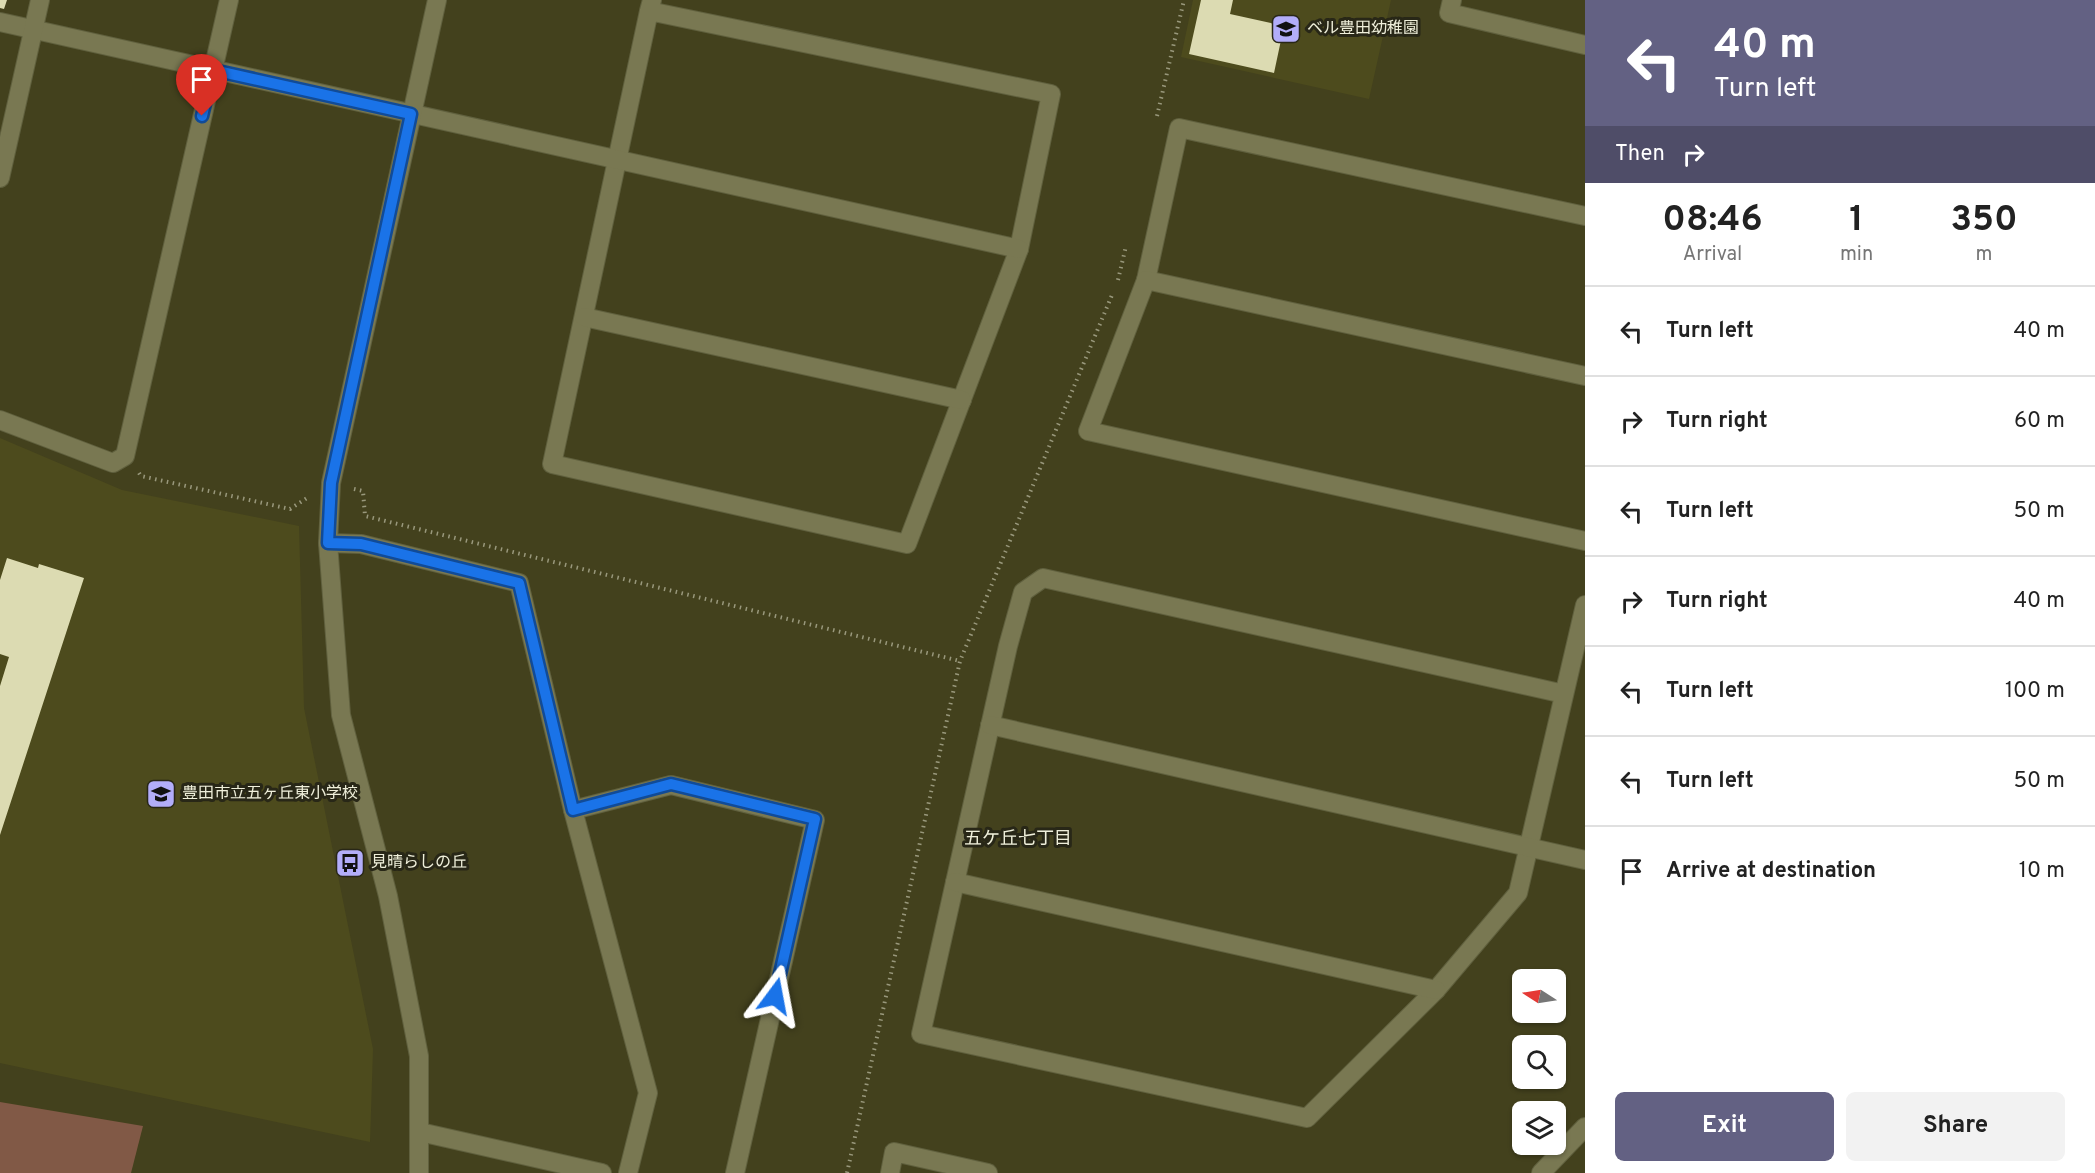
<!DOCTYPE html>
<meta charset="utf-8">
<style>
:root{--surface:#fff;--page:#f2f2f2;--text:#222;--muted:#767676;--line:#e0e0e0;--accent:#636183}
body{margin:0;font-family:Overpass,"Noto Sans JP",sans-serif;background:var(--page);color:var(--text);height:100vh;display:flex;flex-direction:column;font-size:22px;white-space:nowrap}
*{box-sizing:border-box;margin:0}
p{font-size:20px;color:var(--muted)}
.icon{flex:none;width:33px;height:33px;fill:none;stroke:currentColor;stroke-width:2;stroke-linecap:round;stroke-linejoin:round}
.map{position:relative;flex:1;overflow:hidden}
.details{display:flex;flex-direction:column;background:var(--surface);width:510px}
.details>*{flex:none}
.guide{background:#636183;color:#fff;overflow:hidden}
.needle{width:39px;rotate:282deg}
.buttons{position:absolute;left:1512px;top:969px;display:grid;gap:12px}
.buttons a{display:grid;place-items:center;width:54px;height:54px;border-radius:9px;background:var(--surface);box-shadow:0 2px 4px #0004;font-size:30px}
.pin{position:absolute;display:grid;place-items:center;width:51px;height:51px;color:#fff;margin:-62px -26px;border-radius:50% 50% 50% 0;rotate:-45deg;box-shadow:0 0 6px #0007}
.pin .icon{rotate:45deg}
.me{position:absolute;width:66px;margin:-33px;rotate:13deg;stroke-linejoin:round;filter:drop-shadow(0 0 4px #0008)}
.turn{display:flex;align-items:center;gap:21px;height:126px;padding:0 30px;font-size:27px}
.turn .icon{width:78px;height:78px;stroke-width:2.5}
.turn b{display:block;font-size:42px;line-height:51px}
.then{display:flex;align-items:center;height:57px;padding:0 30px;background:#0003;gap:12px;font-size:22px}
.eta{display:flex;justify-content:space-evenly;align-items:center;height:102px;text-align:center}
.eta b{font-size:36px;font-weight:700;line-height:42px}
.cta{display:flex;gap:12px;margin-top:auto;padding:12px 30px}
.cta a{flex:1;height:69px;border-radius:9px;background:var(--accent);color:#fff;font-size:24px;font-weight:700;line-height:69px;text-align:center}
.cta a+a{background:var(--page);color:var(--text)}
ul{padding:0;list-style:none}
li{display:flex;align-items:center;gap:18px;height:90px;padding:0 30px;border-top:2px solid var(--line)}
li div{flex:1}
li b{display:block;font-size:22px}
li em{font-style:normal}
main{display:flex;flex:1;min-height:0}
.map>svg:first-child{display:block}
.built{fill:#4d4b1d}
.green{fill:#815946}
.building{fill:#dcdbb2}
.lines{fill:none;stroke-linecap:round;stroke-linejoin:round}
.minor-casing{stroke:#60603e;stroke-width:20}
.path{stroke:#99987c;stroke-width:4;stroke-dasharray:1.5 4.5;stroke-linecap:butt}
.minor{stroke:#797852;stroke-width:18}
.route-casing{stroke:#114b97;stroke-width:15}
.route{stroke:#1a73e8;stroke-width:10}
.labels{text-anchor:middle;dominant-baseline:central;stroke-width:6;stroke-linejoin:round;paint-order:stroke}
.poi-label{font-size:16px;fill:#efefda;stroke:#282717;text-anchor:start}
.neighbourhood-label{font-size:18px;fill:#efefda;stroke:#282717}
</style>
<main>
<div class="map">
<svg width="1585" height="1173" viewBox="0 0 1585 1173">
<rect width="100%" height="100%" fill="#43411d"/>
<g class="built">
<path d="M1193 0H1391L1369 99 1181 57Z"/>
<path d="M0 438 122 490 299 526 304 708 373 1049 370 1142 0 1063Z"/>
</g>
<path class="green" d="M0 1102 143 1126 131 1173H0Z"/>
<g class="building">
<path d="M0 0H7L4 9 0 8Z"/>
<path d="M1201 0H1233L1230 14 1284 26 1274 73 1189 54Z"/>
<path d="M7 558 38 568 39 564 84 578 0 835V686L9 657 0 654V580Z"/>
</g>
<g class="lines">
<g class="minor-casing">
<g id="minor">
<path d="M1452 0 1449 13 1585 45"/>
<path d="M649 11 1051 94 1019 249 907 544 552 464C585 313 617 162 649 11L652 0"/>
<path d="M0 22 1019 249"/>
<path d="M0 178 40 0"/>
<path d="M1146 280 1179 128 1585 216"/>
<path d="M584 317 962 400"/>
<path d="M1585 376 1146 280 1088 431 1585 541"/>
<path d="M0 420 113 463 125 456 229 0"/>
<path d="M328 543 361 544 519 583 573 810 648 1093 628 1173"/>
<path d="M1564 694 1043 578 1023 592 1008 646 921 1034 1307 1118 1436 990 1518 893 1585 605"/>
<path d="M990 725 1585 860"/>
<path d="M573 810 671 785 815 820 735 1173"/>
<path d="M955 882 1436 990"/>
<path d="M420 1132 602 1173"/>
<path d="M419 1173V1056L388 896 341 715 328 543 331 483 437 0"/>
<path d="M890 1173 894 1152 988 1173"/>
<path d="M1541 1173 1585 1127"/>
</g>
</g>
<g class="path">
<path d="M1157 116 1184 0"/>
<path d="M1118 280 1126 246"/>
<path d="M139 473 141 476 290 509 307 498"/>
<path d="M354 489 363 491 365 516 960 661"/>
<path d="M847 1173 960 661 1112 295"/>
</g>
<use href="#minor" class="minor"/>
</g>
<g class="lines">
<g class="route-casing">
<path id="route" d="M202 116 213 70 411 114 331 483 328 543 361 544 519 583 573 810 671 784 815 819 775 996"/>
</g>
<use href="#route" class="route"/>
</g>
<defs>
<g id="school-square" transform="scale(1.5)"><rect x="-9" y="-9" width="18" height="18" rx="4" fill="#b2adf9" stroke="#282717"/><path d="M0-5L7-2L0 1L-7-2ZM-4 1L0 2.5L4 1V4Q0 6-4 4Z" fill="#111"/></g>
<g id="bus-square" transform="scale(1.5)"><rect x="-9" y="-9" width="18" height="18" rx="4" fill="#b2adf9" stroke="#282717"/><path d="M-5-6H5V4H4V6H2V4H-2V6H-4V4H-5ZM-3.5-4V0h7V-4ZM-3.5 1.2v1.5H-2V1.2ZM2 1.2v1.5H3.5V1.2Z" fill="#111"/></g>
</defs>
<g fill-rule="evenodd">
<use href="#school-square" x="1286" y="29"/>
<use href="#school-square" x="161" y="794"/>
<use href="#bus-square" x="350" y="863"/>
</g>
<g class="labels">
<g class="poi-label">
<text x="1307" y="29">ベル豊田幼稚園</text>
<text x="182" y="794">豊田市立五ヶ丘東小学校</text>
<text x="371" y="863">見晴らしの丘</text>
</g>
<g class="neighbourhood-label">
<text x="1018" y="839">五ケ丘七丁目</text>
</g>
</g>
</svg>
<div class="buttons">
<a><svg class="needle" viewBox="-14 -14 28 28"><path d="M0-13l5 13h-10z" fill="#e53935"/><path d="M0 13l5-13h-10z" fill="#767676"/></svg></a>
<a><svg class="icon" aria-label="search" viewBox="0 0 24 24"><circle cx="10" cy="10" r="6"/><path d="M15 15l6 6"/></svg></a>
<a><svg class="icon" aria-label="layers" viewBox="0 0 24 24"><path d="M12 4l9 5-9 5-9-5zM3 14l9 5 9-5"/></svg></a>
</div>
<div class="pin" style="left:202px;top:116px;background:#d93025"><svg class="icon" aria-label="arrive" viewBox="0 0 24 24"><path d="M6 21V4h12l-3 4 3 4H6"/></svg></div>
<svg class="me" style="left:775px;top:996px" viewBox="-20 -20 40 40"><path d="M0-17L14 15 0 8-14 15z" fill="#1a73e8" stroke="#fff" stroke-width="4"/></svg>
</div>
<section class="details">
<div class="guide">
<div class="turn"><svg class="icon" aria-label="left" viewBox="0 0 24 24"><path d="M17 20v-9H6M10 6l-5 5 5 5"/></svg><div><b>40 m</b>Turn left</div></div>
<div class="then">Then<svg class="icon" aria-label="right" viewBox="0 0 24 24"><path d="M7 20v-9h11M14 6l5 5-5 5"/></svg></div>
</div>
<div class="eta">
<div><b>08:46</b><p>Arrival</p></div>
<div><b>1</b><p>min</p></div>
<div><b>350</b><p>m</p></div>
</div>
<ul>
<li><svg class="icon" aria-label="left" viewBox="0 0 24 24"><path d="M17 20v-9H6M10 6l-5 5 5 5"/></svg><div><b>Turn left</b></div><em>40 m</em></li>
<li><svg class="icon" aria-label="right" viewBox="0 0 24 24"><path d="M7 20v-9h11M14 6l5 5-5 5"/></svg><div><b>Turn right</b></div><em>60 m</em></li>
<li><svg class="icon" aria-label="left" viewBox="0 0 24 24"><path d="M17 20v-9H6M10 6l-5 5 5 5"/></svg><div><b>Turn left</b></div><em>50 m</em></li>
<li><svg class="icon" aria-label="right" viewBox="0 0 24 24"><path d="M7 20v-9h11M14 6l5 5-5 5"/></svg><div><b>Turn right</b></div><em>40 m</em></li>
<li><svg class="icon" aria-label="left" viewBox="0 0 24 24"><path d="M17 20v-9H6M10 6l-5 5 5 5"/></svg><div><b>Turn left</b></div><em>100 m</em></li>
<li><svg class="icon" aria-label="left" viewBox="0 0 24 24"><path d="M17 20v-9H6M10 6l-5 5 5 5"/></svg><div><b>Turn left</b></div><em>50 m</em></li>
<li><svg class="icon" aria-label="arrive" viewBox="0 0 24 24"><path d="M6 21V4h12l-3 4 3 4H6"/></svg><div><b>Arrive at destination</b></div><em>10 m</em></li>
</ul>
<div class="cta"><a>Exit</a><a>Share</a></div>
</section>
</main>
